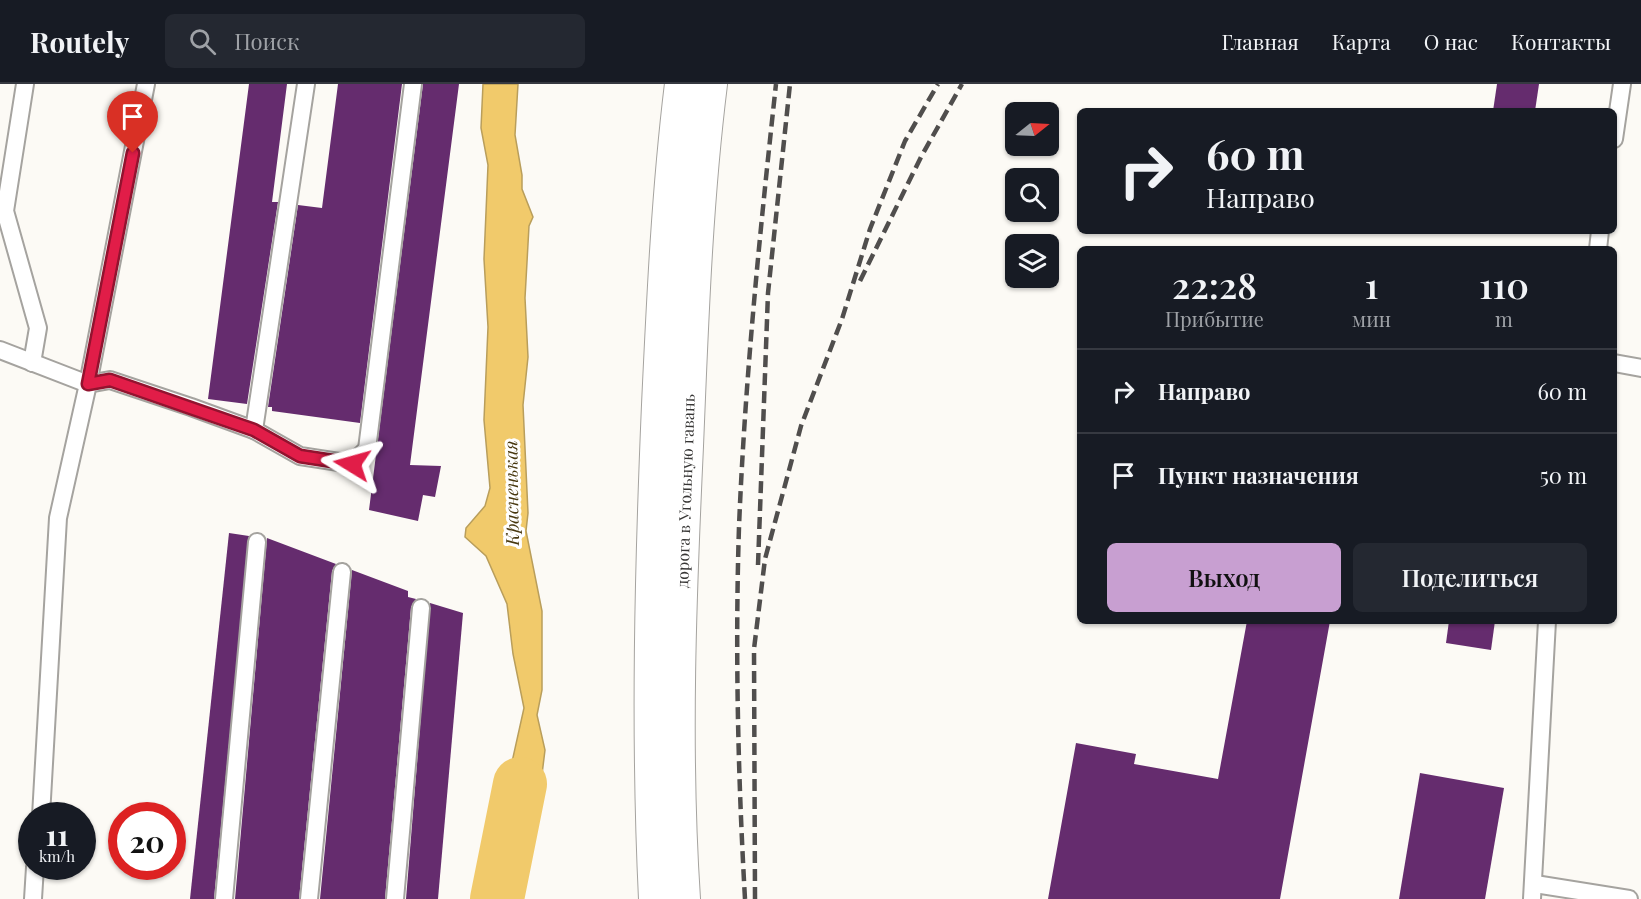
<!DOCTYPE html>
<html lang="ru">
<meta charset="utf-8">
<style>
:root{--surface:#171b24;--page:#242831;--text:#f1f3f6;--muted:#9ea1a6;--line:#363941;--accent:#c89fd1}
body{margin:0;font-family:"Playfair Display",serif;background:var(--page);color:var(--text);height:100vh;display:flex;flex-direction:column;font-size:22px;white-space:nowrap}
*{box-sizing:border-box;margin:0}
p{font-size:20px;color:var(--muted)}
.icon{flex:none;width:33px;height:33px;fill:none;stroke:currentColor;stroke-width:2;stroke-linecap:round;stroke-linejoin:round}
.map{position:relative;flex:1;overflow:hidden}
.details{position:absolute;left:1077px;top:162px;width:540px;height:378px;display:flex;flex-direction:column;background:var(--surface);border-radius:9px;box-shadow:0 2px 4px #0004}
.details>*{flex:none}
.banner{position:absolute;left:1077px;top:24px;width:540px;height:126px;border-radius:9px;box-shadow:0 2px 4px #0004;background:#171b24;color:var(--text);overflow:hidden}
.needle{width:39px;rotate:72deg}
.tools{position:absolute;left:1005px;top:18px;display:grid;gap:12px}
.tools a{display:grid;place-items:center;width:54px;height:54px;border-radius:9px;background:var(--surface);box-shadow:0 2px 4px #0004;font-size:30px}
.speed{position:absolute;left:18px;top:718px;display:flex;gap:12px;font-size:30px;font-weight:700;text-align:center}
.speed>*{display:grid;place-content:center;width:78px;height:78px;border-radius:50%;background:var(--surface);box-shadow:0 2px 4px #0004;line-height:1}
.speed small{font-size:15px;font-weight:400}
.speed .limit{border:9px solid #d22;background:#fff;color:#111}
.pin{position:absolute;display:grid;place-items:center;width:51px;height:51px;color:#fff;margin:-62px -26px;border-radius:50% 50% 50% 0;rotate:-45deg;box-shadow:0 0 6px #0007}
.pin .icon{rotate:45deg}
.me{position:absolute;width:66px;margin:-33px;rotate:278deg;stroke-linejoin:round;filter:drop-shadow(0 0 4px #0008)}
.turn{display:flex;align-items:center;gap:21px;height:126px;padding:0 30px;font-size:27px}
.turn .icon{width:78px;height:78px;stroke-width:2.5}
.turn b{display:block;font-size:42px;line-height:51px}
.eta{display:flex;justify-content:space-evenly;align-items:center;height:102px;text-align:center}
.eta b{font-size:36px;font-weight:600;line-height:42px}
.primary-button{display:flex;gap:12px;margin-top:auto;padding:12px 30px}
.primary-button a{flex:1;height:69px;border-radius:9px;background:var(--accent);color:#111;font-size:24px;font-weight:600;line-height:69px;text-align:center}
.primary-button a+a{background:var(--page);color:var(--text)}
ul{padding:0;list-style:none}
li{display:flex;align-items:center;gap:18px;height:84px;padding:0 30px;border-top:2px solid var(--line)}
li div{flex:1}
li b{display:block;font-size:22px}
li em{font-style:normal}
header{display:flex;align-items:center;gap:36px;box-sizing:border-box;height:84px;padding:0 30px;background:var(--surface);border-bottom:2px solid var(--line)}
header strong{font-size:28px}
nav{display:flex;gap:33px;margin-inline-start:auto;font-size:21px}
.search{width:420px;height:54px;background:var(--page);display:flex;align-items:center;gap:15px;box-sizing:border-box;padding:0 21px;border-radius:9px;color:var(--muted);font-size:22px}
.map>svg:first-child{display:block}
.water{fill:#f1ca6b;stroke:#b99e5b;stroke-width:1.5}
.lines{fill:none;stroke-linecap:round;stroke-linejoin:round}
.river{stroke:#f1ca6b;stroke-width:54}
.building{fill:#652c6e}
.lane-casing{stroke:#a5a39f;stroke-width:20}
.street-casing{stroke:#a5a39f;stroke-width:34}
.lane{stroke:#fff;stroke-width:16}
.street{stroke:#fff;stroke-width:32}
.rail{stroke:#504e4d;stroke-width:4.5;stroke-dasharray:12 6;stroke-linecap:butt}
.route-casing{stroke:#92132f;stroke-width:15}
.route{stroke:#e11d48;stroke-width:10}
.labels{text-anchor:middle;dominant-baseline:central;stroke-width:6;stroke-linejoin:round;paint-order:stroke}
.street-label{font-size:16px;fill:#373635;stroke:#fff}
.water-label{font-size:18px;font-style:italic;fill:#47370e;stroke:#fff}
</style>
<header>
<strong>Routely</strong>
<div class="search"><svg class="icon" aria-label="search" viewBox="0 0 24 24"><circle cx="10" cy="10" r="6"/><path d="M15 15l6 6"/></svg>Поиск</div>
<nav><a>Главная</a><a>Карта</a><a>О нас</a><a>Контакты</a></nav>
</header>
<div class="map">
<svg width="1641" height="815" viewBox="0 0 1641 815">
<rect width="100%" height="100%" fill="#fcfaf5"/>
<path class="water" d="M483 0H518L515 51 522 91V105L533 133 529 142 525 214 528 273 523 321 528 429 526 447 542 527V606L537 631 545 666 536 739 517 773H497L496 750 524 624 513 570 507 520 486 472 465 453 466 444 485 422 490 404 484 336 488 243 484 175 488 81 481 44Z"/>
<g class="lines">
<path class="river" d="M497 815 520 700"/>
</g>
<g class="building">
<path d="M249 0H287L272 118H278L247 320 208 315Z"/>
<path d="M338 0H402L360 339 272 327V323H268L298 121 322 124Z"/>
<path d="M423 0H459L410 381 441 382 435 413 423 411 418 437 369 426Z"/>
<path d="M1497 0H1539L1535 27H1493Z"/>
<path d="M229 449 249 452 214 815H190Z"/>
<path d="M267 454 336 480 332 487 299 815H235Z"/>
<path d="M352 486 408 507V513L416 515 411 523 385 815H320Z"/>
<path d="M430 519 463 529 438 815H406Z"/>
<path d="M1247 537H1330L1280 815H1048L1076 659 1136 670 1134 680 1218 695Z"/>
<path d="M1449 537H1495L1491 566 1446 559Z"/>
<path d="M1420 689 1504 704 1485 815H1399Z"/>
</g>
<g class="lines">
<g class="lane-casing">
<g id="lane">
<path d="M25 0 5 127 38 244 32 279"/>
<path d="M1614 55 1622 0"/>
<path d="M1598 165 1600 147"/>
<path d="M0 266 88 300 110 296 191 323 254 346 300 372 352 380 367 365 413 0"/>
<path d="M1614 279 1641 284"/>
<path d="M254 346 306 0"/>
<path d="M41 732 58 434 88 300 146 0"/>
<path d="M1535 800 1629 815"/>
<path d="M33 815 35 783"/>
<path d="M224 815 257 458"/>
<path d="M309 815 342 488"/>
<path d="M395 815 421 524"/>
<path d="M1532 815 1547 537"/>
</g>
</g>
<g class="street-casing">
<g id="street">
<path d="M655 815C647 650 651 486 658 321 663 214 668 106 681 0"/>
<path d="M684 815C674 664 680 512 687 362 692 241 696 120 711 0"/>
</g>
</g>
<use href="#lane" class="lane"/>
<use href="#street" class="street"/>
<g class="rail">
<path d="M860 197 921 73 962 0"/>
<path d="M758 481 768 209 790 0"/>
<path d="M745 815C738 692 735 566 739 443 745 295 760 147 776 0"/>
<path d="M755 815 754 565 765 475 801 342 842 235 870 145 905 57 938 0"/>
</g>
</g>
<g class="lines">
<g class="route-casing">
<path id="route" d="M133 69 88 300 110 296 254 346 300 372 352 380"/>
</g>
<use href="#route" class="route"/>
</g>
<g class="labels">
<g class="street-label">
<text transform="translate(685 407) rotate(-88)">дорога в Угольную гавань</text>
</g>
<g class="water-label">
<text transform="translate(511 409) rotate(-91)">Красненькая</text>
</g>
</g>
</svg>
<div class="tools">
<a><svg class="needle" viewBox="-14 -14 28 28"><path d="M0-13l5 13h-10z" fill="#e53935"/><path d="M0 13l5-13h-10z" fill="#9ea1a6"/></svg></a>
<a><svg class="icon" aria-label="search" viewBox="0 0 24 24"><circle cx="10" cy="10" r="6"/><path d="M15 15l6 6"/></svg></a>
<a><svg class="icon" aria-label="layers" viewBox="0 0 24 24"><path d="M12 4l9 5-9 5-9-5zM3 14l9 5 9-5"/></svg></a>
</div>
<div class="speed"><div>11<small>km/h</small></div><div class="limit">20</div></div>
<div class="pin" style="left:133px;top:69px;background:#d93025"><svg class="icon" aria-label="arrive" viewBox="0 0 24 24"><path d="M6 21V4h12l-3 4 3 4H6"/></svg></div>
<svg class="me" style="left:352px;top:380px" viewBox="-20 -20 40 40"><path d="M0-17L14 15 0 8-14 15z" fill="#e11d48" stroke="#fff" stroke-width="4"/></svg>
<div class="banner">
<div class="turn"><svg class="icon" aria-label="right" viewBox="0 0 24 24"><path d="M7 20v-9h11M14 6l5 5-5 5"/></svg><div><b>60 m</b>Направо</div></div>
</div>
<section class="details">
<div class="eta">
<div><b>22:28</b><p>Прибытие</p></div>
<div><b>1</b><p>мин</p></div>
<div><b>110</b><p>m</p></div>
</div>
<ul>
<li><svg class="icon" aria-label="right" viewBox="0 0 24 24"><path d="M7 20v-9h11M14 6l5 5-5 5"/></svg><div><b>Направо</b></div><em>60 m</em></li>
<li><svg class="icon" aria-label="arrive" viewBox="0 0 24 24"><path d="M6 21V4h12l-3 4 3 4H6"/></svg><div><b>Пункт назначения</b></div><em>50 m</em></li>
</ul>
<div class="primary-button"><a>Выход</a><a>Поделиться</a></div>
</section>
</div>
